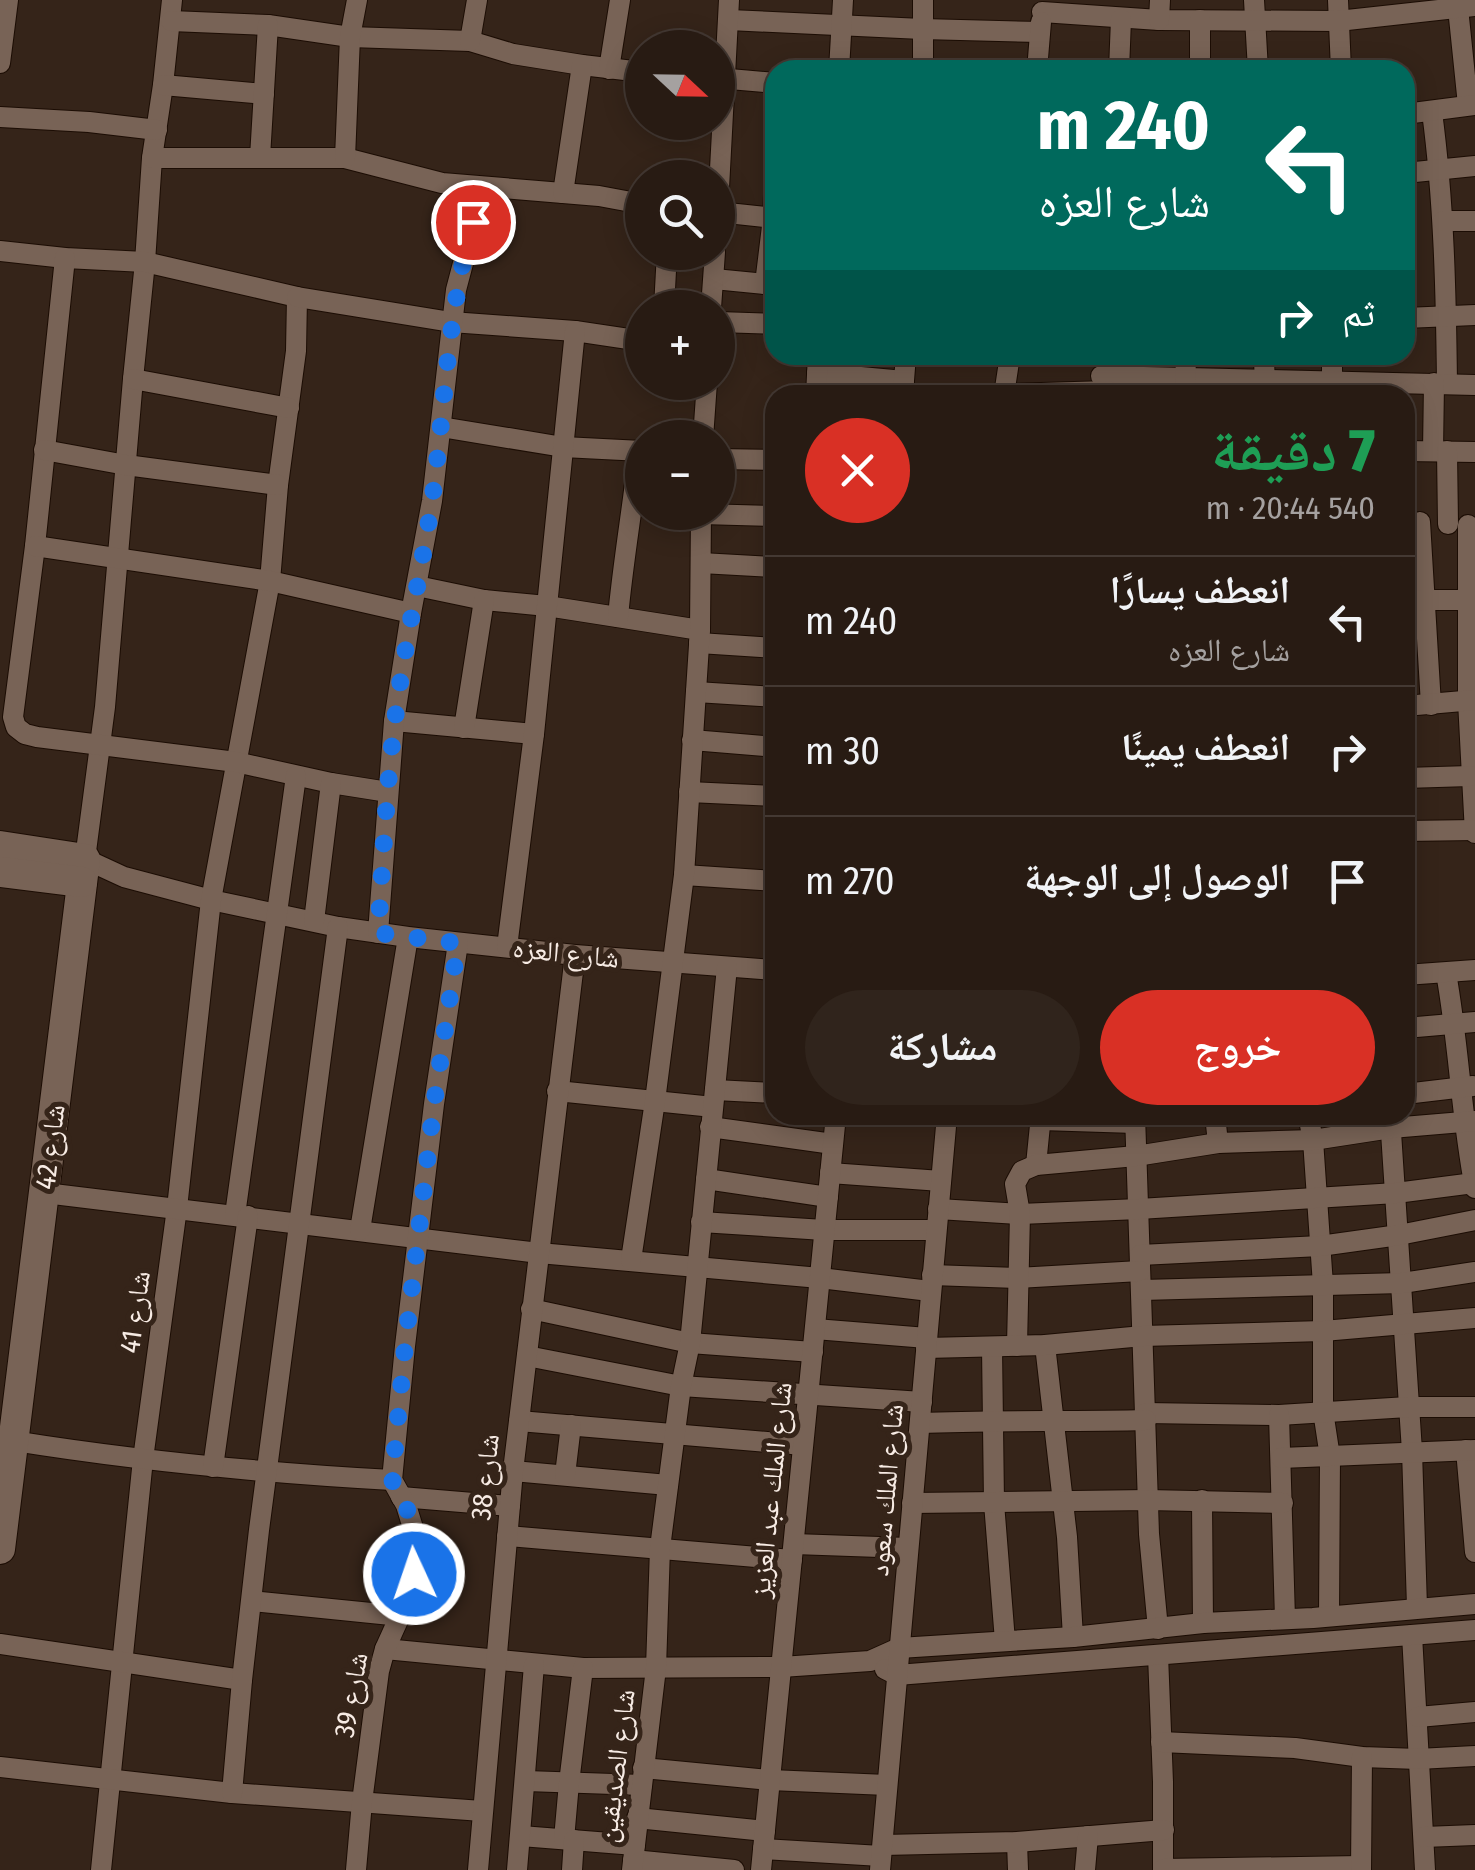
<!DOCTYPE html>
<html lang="ar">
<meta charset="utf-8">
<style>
:root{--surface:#281b13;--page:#30241c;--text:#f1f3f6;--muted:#a5a1a0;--line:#443933;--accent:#d93025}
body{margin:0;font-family:"Fira Sans Condensed","Noto Naskh Arabic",sans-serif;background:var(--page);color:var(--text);direction:rtl;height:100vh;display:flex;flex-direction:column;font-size:38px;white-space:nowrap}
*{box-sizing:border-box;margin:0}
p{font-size:32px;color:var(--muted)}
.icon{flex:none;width:55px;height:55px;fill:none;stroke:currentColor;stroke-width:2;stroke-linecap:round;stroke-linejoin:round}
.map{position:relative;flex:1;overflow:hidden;direction:ltr}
.side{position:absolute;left:765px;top:385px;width:650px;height:740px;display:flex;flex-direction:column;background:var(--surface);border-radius:30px;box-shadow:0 5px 25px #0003,0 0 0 2px var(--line);direction:rtl}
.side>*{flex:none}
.banner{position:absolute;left:765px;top:60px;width:650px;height:305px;border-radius:30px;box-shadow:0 5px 25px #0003,0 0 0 2px var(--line);direction:rtl;background:#00695c;color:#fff;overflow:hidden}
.needle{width:65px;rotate:112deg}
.tools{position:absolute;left:625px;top:30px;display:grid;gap:20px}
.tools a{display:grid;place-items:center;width:110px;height:110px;border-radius:50%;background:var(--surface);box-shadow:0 5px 25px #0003,0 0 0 2px var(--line);font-size:50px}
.pin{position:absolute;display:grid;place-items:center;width:85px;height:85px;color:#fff;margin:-42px;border:5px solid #fff;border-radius:50%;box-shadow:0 2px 10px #0007}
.me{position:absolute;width:110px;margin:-55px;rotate:357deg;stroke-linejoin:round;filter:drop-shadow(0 0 8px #0008)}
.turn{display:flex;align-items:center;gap:35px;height:210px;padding:0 40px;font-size:45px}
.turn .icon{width:130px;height:130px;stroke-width:2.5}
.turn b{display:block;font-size:70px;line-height:85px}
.then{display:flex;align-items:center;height:95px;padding:0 40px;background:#0003;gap:20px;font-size:38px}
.round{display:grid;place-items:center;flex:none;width:105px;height:105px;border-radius:52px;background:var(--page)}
.headline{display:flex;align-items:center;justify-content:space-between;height:170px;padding:0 40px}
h1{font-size:60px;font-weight:800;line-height:75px;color:#1e9e55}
.primary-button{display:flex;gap:20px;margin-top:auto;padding:20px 40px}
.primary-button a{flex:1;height:115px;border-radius:60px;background:var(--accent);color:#fff;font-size:40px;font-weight:800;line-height:115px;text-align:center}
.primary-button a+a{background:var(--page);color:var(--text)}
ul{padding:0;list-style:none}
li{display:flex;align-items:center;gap:30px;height:130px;padding:0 40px;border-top:2px solid var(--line)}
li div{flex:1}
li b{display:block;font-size:38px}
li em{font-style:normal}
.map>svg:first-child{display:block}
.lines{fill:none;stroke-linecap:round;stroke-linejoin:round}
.street-casing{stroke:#1c0d04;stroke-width:22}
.secondary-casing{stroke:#1c0d04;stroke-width:32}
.street{stroke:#786356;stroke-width:20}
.secondary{stroke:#786356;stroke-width:30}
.route{stroke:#1a73e8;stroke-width:18;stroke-dasharray:0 32.4}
.labels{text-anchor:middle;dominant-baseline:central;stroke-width:10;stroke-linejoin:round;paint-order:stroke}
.street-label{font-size:28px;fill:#f7ebe4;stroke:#352419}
</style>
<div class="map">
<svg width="1475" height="1870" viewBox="0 0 1475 1870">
<rect width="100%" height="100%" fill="#352419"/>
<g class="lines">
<g class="street-casing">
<g id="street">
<path d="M172 0 163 85 152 158 145 262 133 379 105 707 85 859 124 877 211 900 338 927 408 937 575 955 775 970"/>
<path d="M1254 0 1258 70"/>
<path d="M1338 0 1341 70"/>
<path d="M1458 8 1468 105"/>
<path d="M1042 12 1159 20 1338 21 1475 6"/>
<path d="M729 20 922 29 1040 32"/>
<path d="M1159 20 1160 0"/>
<path d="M1200 20V70"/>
<path d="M171 21 268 25 350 37 470 41 513 54 582 65 642 72"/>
<path d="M470 41 477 0"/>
<path d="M0 63 8 0"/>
<path d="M609 69 620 0"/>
<path d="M839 70 843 0"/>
<path d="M923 70V0"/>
<path d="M1037 70 1041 22"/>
<path d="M1119 70 1121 19"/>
<path d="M718 78 775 83"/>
<path d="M163 85 264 94"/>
<path d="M1432 112C1444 202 1446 293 1447 384"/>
<path d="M1405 114 1475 105"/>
<path d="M0 117 89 122 157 130"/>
<path d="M260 157 268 25"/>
<path d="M152 158H345L442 183 599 196 642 204"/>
<path d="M345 158 350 37 357 0"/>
<path d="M1405 173 1475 166"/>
<path d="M563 193 582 65"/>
<path d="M718 207 729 0"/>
<path d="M718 212 775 218"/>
<path d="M1443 221H1475"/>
<path d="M0 251 65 258 145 262 297 297 296 351 278 485 270 581 211 900 177 1208 143 1459 101 1870"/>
<path d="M65 258 35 546 13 717 16 727 25 734 37 737 236 762 331 783 388 792"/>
<path d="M714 279 775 285"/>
<path d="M765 284 773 218 775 172"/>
<path d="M297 297 451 322 575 331 642 341"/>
<path d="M664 308 667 252"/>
<path d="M711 308 715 252"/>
<path d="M1405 318 1475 315"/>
<path d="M718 322 775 324"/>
<path d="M1264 355 1265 393"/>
<path d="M1332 355V381"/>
<path d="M817 373 904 381"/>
<path d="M1101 376 1475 385"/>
<path d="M133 379 289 408"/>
<path d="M903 393 906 355"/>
<path d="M1004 394 1108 391"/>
<path d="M816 395 818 355"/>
<path d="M1004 395 1010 355"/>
<path d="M1185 395 1186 355"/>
<path d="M441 427 563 447 642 451"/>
<path d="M703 438 707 382"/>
<path d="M44 450 126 465 278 485"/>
<path d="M1405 451 1475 452"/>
<path d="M1433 451 1434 383"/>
<path d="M1447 451 1448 524"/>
<path d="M718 459 775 460"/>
<path d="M701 514 775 516"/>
<path d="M1420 522 1431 705"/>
<path d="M1468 525V701L1475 833"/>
<path d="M35 546 270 581 411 613"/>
<path d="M701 563 775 567"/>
<path d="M417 586 484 600 547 606 700 630"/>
<path d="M1405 602 1425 600H1475"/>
<path d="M618 617C623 561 633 506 639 450"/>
<path d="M699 643 775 648"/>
<path d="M696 692 775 697"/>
<path d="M1405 706 1475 700"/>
<path d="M394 721 534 734"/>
<path d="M464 728 484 600"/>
<path d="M692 740 775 747"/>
<path d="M1405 778 1470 776"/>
<path d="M689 792 775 796"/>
<path d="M1405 831 1475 830"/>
<path d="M684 875 775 881"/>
<path d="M314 921 331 783"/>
<path d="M378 933 394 721 411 613 432 501 456 290 483 187"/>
<path d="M507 947 534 734 575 331"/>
<path d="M1446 973C1459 1044 1461 1117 1475 1188"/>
<path d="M1405 975 1475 970"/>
<path d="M1405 1028 1475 1022"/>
<path d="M715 1090 775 1093"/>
<path d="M557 1091 713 1107"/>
<path d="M1405 1094 1473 1086"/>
<path d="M1135 1115 1149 1534 1158 1629"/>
<path d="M1215 1115 1218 1143"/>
<path d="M1308 1115 1313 1140 1323 1285V1411L1330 1457 1329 1616"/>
<path d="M1390 1117 1412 1451 1417 1607"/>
<path d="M1041 1120 1135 1123"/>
<path d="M710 1127 833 1144"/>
<path d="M1036 1165 1041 1115"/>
<path d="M830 1173 941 1181"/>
<path d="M706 1179 828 1197"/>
<path d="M45 1193 539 1253 820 1278 930 1291"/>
<path d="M938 1209 1020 1214 1139 1209 1396 1193 1474 1183"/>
<path d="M235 1215 296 776"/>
<path d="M701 1222 824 1230H936"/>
<path d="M360 1230 408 937"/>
<path d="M1140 1255 1320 1246 1399 1235 1475 1220"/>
<path d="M631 1260 655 1101 684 875 700 630 701 512"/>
<path d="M932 1275 1017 1278 1140 1271"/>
<path d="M1142 1290 1402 1283 1475 1272"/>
<path d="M531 1309 690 1343 813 1352"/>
<path d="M815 1329 927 1338"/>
<path d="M1045 1345 1067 1537 1073 1637"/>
<path d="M1017 1346 1020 1214 1015 1184 1022 1171 1036 1165 1136 1156 1218 1143 1313 1140 1391 1128 1475 1121"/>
<path d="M992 1347 994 1503 1005 1641"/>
<path d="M926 1348 1045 1345 1143 1336 1323 1331 1475 1318"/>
<path d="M527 1356 681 1386 922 1402"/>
<path d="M1146 1413 1279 1415 1408 1407H1475"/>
<path d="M1279 1415 1285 1619"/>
<path d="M519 1421 803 1445"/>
<path d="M920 1423C995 1420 1070 1422 1146 1420"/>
<path d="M14 1441C139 1461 265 1473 392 1480"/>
<path d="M1466 1450 1475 1552"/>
<path d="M1281 1458 1475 1450"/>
<path d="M213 1467 248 1216"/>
<path d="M513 1471 668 1485"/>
<path d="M565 1475 571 1425"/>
<path d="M401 1497 510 1506"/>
<path d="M1202 1500 1203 1623"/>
<path d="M912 1503 1148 1500 1283 1503"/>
<path d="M507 1536 792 1560"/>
<path d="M794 1544 908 1548"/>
<path d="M252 1601 401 1616"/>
<path d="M1412 1635 1425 1870"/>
<path d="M0 1644 242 1680"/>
<path d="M385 1649 583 1668 781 1667 870 1661 899 1648 1073 1637 1203 1623 1313 1618 1475 1604"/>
<path d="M1158 1655 1163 1782V1870"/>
<path d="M885 1669 897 1675 1475 1630"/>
<path d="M1418 1717 1475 1712"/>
<path d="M1161 1742 1295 1748 1362 1757 1418 1759 1475 1756"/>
<path d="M0 1767 232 1793 482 1811"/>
<path d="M643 1768 770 1780 887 1785"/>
<path d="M526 1781 642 1785"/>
<path d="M232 1793 242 1680 259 1530 338 927"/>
<path d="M637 1818 765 1831"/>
<path d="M521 1836 635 1845"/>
<path d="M1424 1837 1475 1835"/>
<path d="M564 1839 569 1783 583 1668"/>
<path d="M1017 1842 1018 1870"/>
<path d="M883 1845 1017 1842 1164 1830"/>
<path d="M763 1849 881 1856"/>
<path d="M633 1860 734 1870"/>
<path d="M1163 1869 1361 1866"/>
<path d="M356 1870 362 1802 379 1671 385 1649 409 1596 414 1574 413 1528 406 1505 392 1480 405 1346 434 1104 458 943"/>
<path d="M478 1870 513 1471 575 955"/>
<path d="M517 1870 534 1665"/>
<path d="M572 1870 574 1840"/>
<path d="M632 1870 656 1668 660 1548 681 1386 690 1343 727 967"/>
<path d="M761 1870 836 1115"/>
<path d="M880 1870 947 1115"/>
<path d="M1085 1870 1088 1836"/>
<path d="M1361 1870 1362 1757"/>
</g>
</g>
<g class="secondary-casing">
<g id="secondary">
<path d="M0 846 85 859 0 1549"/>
<path d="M0 872 82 882"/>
</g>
</g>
<use href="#street" class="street"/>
<use href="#secondary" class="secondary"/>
</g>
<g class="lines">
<path class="route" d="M414 1574 412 1528 406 1505 392 1480 405 1346 434 1104 458 943 378 933C383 862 386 790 395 720 404 646 421 574 432 501 445 408 447 314 473 222"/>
</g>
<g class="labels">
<g class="street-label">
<text transform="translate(566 953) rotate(6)">شارع العزه</text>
<text transform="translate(50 1147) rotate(-83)">شارع 42</text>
<text transform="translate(135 1312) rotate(-82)">شارع 41</text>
<text transform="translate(485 1477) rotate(-84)">شارع 38</text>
<text transform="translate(771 1490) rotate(-84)">شارع الملك عبد العزيز</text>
<text transform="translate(886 1490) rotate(-85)">شارع الملك سعود</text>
<text transform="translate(351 1695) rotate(-80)">شارع 39</text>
<text transform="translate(616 1766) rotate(-83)">شارع الصديقين</text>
</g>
</g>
</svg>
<div class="tools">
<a><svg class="needle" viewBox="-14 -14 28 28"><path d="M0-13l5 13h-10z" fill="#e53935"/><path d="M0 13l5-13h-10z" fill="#a5a1a0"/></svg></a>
<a><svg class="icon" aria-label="search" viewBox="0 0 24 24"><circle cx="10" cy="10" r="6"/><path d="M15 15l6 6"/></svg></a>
<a>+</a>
<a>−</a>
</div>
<div class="pin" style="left:473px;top:222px;background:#d93025"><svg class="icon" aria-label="arrive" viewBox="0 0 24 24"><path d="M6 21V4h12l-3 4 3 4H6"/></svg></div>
<svg class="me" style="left:414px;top:1574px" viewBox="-20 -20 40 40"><circle r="17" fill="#1a73e8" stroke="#fff" stroke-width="3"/><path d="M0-11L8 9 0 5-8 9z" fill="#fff"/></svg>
<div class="banner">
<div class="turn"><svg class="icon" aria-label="left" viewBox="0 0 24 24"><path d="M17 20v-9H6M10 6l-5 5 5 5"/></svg><div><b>240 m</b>شارع العزه</div></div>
<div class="then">ثم<svg class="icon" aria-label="right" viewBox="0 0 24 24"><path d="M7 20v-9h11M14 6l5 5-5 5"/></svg></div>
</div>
<section class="side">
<div class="headline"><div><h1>7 دقيقة</h1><p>540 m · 20:44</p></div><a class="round" style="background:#d93025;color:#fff"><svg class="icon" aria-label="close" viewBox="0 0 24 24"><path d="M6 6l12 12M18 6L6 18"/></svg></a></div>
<ul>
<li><svg class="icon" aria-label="left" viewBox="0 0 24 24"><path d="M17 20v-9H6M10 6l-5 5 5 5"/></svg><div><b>انعطف يسارًا</b><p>شارع العزه</p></div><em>240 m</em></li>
<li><svg class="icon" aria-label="right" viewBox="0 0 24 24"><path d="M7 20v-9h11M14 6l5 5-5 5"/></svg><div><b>انعطف يمينًا</b></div><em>30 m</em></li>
<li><svg class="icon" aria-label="arrive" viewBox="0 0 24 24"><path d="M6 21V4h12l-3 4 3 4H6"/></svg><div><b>الوصول إلى الوجهة</b></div><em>270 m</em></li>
</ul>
<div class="primary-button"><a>خروج</a><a>مشاركة</a></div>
</section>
</div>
